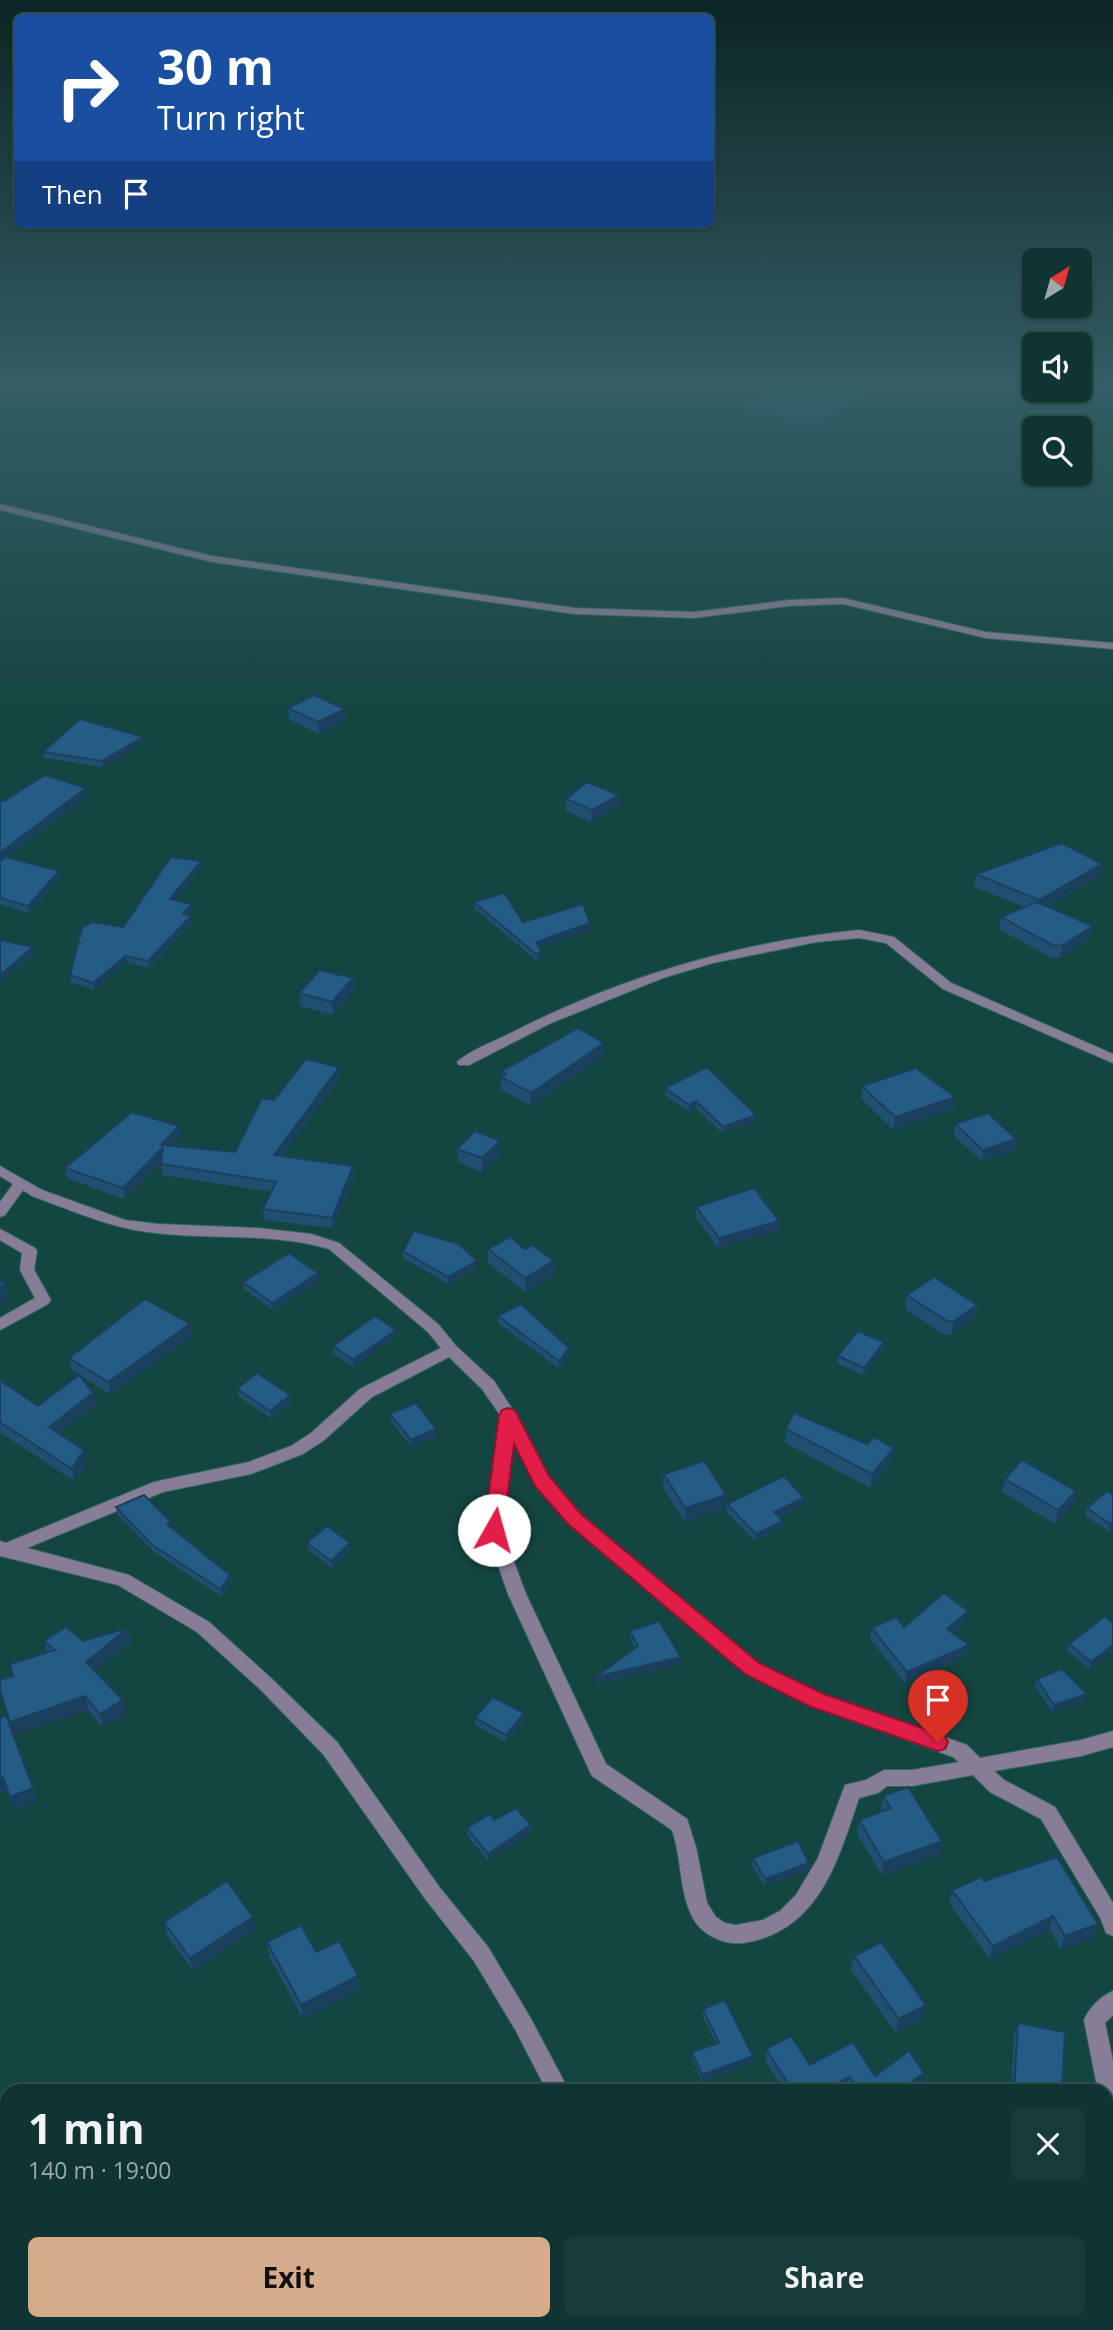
<!DOCTYPE html>
<meta charset="utf-8">
<style>
:root{--surface:#0f3431;--page:#183c39;--text:#f1f3f6;--muted:#9baaab;--line:#2f4f4d;--accent:#d6ab8b}
body{margin:0;font-family:"Open Sans",sans-serif;background:var(--page);color:var(--text);height:100vh;display:flex;flex-direction:column;font-size:26px;white-space:nowrap}
*{box-sizing:border-box;margin:0}
p{font-size:23px;color:var(--muted)}
.icon{flex:none;width:38px;height:38px;fill:none;stroke:currentColor;stroke-width:2;stroke-linecap:round;stroke-linejoin:round}
.map{position:relative;flex:1;overflow:hidden}
.drawer{position:absolute;left:0px;top:2084px;width:1113px;height:247px;display:flex;flex-direction:column;background:var(--surface);border-radius:21px 21px 0 0;box-shadow:0 2px 5px #0004,0 0 0 2px var(--line)}
.drawer>*{flex:none}
.guide{position:absolute;left:14px;top:14px;width:700px;height:214px;border-radius:10px;box-shadow:0 2px 5px #0004,0 0 0 2px var(--line);background:#1a4fa0;color:#fff;overflow:hidden}
.needle{width:46px;rotate:37deg}
.buttons{position:absolute;left:1022px;top:248px;display:grid;gap:14px}
.buttons a{display:grid;place-items:center;width:70px;height:70px;border-radius:10px;background:var(--surface);box-shadow:0 2px 5px #0004,0 0 0 2px var(--line);font-size:35px}
.pin{position:absolute;display:grid;place-items:center;width:60px;height:60px;color:#fff;margin:-72px -30px;border-radius:50% 50% 50% 0;rotate:-45deg;box-shadow:0 0 7px #0007}
.pin .icon{rotate:45deg}
.me{position:absolute;width:77px;margin:-38px;rotate:7deg;stroke-linejoin:round;filter:drop-shadow(0 0 5px #0008)}
.turn{display:flex;align-items:center;gap:24px;height:147px;padding:0 28px;font-size:32px}
.turn .icon{width:91px;height:91px;stroke-width:2.5}
.turn b{display:block;font-size:49px;line-height:60px}
.then{display:flex;align-items:center;height:66px;padding:0 28px;background:#0003;gap:14px;font-size:26px}
.round{display:grid;place-items:center;flex:none;width:74px;height:74px;border-radius:10px;background:var(--page)}
.summary{display:flex;align-items:center;justify-content:space-between;height:119px;padding:0 28px}
h1{font-size:42px;font-weight:700;line-height:52px}
.primary-button{display:flex;gap:14px;margin-top:auto;padding:14px 28px}
.primary-button a{flex:1;height:80px;border-radius:10px;background:var(--accent);color:#111;font-size:28px;font-weight:700;line-height:80px;text-align:center}
.primary-button a+a{background:var(--page);color:var(--text)}
.map>svg:first-child{display:block}
.lines{fill:none;stroke-linecap:round;stroke-linejoin:round}
.service-casing{stroke:#356660;stroke-width:2}
.minor-casing{stroke:#356660;stroke-width:2}
.service{fill:#887d97;fill-rule:evenodd}
.minor{fill:#887d97;fill-rule:evenodd}
.wall{fill:#204f72}
.shaded-wall{fill:#1a405d}
.building{fill:#255c85;stroke:#1a405d;stroke-width:2}
.route{fill:#e11d48;stroke:#92132f;stroke-width:2}
</style>
<div class="map">
<svg width="1113" height="2330" viewBox="0 0 1113 2330">
<rect width="100%" height="100%" fill="#144641"/>
<g class="lines">
<g class="service-casing">
<path id="service" d="M859 930 894 937 951 983 1113 1054V1063L943 989 886 943 859 938 817 942 713 963 663 978 551 1023 469 1065H459L457 1062C470 1050 493 1042 509 1034 617 978 737 942 859 930Z"/>
</g>
<g class="minor-casing">
<g id="minor">
<path d="M0 504 212 556 575 608 694 612 789 600 843 598 986 632 1113 643V649L986 638 843 604 789 606 694 618 575 614 212 562 0 510Z"/>
<path d="M0 1166 42 1190 125 1220 158 1224 258 1228 311 1234 339 1243 438 1324 456 1346 494 1381 516 1415 548 1477 581 1514 758 1663 823 1695 967 1745 980 1758 1081 1740 1113 1731V1747L1081 1756 994 1771 1004 1780 1055 1807 1113 1903V1936L1106 1933 1101 1919 1041 1819 990 1792 973 1775 912 1786H887L878 1793 859 1798C838 1860 819 1932 743 1943 727 1945 706 1937 696 1923 678 1895 683 1861 672 1830L592 1776 508 1594 486 1530 500 1415 482 1389 449 1357 372 1397 323 1441 303 1454 251 1474 163 1492 27 1548 129 1575 209 1622 272 1679 337 1742 440 1888 488 1947 530 2017 569 2091H547L516 2031 474 1961 426 1900 323 1754 260 1689 197 1632 118 1585 0 1556V1541L6 1543 154 1482 249 1462 291 1446 311 1433 360 1389 441 1348 428 1332 329 1249C273 1232 214 1240 156 1233 113 1229 73 1211 32 1196L23 1190 5 1215 0 1217V1202L13 1184 0 1176ZM513 1440 536 1485 569 1524 746 1673 811 1705 953 1757 959 1762 912 1770H884L866 1780 845 1785 818 1858 796 1895 780 1911 763 1920 736 1925 725 1923 716 1917 707 1903 696 1847 687 1819 606 1764 526 1594 502 1530Z"/>
<path d="M0 1229 35 1248 37 1251 34 1270 51 1300 48 1304 0 1330V1318L35 1298 20 1270 22 1253 0 1240Z"/>
<path d="M1113 1991V2015L1105 2023 1113 2061V2124L1106 2121V2091H1098L1084 2020C1089 2008 1101 1996 1113 1991Z"/>
<path d="M646 2324H670L672 2330H648Z"/>
</g>
</g>
<use href="#service" class="service"/>
<use href="#minor" class="minor"/>
</g>
<g class="wall">
<path d="M581 387H616L606 392Z"/>
<path d="M617 387H636L630 390Z"/>
<path d="M728 387H902L893 392 889 391 860 405 818 430 739 413V407L761 395Z"/>
<path d="M288 708 345 709 346 721 319 734 289 719Z"/>
<path d="M143 737V743L103 767 44 758 43 752Z"/>
<path d="M619 795V807L591 822 566 811V799Z"/>
<path d="M87 797 7 857 59 871 60 877 29 913 0 904V801Z"/>
<path d="M1102 864 1100 876 1047 907 1090 938 1060 958H1052L999 929 1001 917 1025 907 974 887 976 874Z"/>
<path d="M202 868 175 900 193 910 188 915 192 922 149 968 127 962 94 990 71 982 70 975Z"/>
<path d="M474 902 523 922 590 923V930L539 947 541 951V957L537 961 474 908Z"/>
<path d="M353 978 354 991 333 1015 300 1006 299 993Z"/>
<path d="M604 1056 531 1106 501 1090V1077L502 1076V1071Z"/>
<path d="M340 1078 282 1156 353 1166 354 1177 333 1228 265 1220 263 1209 272 1192 162 1175 161 1161 124 1199 67 1178 65 1168 179 1126 181 1137 172 1146 235 1152 274 1100Z"/>
<path d="M862 1086 955 1097 953 1109 893 1130 861 1098Z"/>
<path d="M665 1088 755 1122 722 1133 696 1108 689 1112 665 1095Z"/>
<path d="M955 1124 1016 1139 1014 1150 982 1161 954 1136Z"/>
<path d="M500 1141 501 1154 482 1172 458 1162 457 1149Z"/>
<path d="M696 1207 779 1221 778 1231 718 1248 696 1217Z"/>
<path d="M488 1249H525L554 1261V1275L525 1292 488 1263Z"/>
<path d="M403 1251 477 1261V1268L449 1284 403 1258Z"/>
<path d="M318 1273 319 1280 273 1310 244 1289 243 1282Z"/>
<path d="M907 1295 977 1305 975 1318 951 1335H944L905 1309Z"/>
<path d="M498 1316 569 1355 559 1368 498 1323Z"/>
<path d="M396 1330V1337L353 1367 333 1353V1346Z"/>
<path d="M192 1337 110 1394 72 1370 69 1358Z"/>
<path d="M883 1349 863 1375 837 1363 838 1356Z"/>
<path d="M0 1380 38 1406 93 1393 95 1406 59 1433 87 1463 74 1481 0 1432Z"/>
<path d="M237 1389 290 1395 291 1402 271 1418 238 1396Z"/>
<path d="M390 1414 437 1436 411 1447 391 1421Z"/>
<path d="M786 1429 892 1462 870 1488 785 1443Z"/>
<path d="M664 1474 726 1495 725 1509 685 1522 663 1488Z"/>
<path d="M1005 1479 1073 1504 1055 1524 1002 1492Z"/>
<path d="M1107 1491 1113 1528 1109 1531 1085 1516 1087 1508Z"/>
<path d="M804 1498V1505L779 1517 783 1521 782 1528 755 1541 726 1511 727 1504Z"/>
<path d="M116 1507 172 1529 231 1582 221 1596 153 1551 117 1514Z"/>
<path d="M307 1543 350 1550 332 1568 308 1550Z"/>
<path d="M968 1611 966 1621 953 1633 969 1645 967 1656 905 1683 870 1639 872 1628 904 1627Z"/>
<path d="M1105 1616 1090 1669 1067 1651 1069 1644Z"/>
<path d="M630 1631 681 1657V1664L596 1684 635 1648 630 1638Z"/>
<path d="M44 1641 131 1642 95 1671 126 1714 103 1728 88 1710 13 1735 33 1788 37 1801 14 1811 7 1791 0 1793V1718L13 1734 0 1691 13 1676 10 1664 47 1652Z"/>
<path d="M1037 1679 1085 1701 1052 1712 1035 1686Z"/>
<path d="M475 1718 524 1720 506 1742 475 1725Z"/>
<path d="M883 1796 939 1855 882 1876 857 1834 859 1820 882 1811 881 1810Z"/>
<path d="M494 1820 531 1825V1832L488 1861 467 1835V1828Z"/>
<path d="M753 1858 809 1863 808 1870 764 1886 752 1865Z"/>
<path d="M984 1881 1094 1938 1061 1949 1050 1930 990 1959 949 1903 952 1890Z"/>
<path d="M164 1922 255 1930 193 1971 167 1935Z"/>
<path d="M267 1942 316 1952 360 1990 303 2019 269 1956Z"/>
<path d="M854 1956 926 2005 924 2018 896 2033 851 1970Z"/>
<path d="M703 2009 753 2056 752 2062 702 2081 692 2059V2052L716 2044 702 2015Z"/>
<path d="M1018 2023 1062 2091H1011L1014 2036Z"/>
<path d="M766 2049 810 2065 875 2076 924 2073 922 2083 910 2091H850L847 2087 839 2091H785L765 2060Z"/>
<path d="M1107 2244 1113 2330H992L986 2324H1106Z"/>
</g>
<g class="shaded-wall">
<path d="M607 387H616L606 392V388Z"/>
<path d="M886 387H889V391L860 405 818 430V425L860 399Z"/>
<path d="M894 387H902L893 392Z"/>
<path d="M345 709 346 721 319 734 318 722Z"/>
<path d="M143 737V743L103 767 102 761Z"/>
<path d="M86 788 87 797 0 862V853Z"/>
<path d="M619 795V807L591 822 592 810Z"/>
<path d="M201 861 202 868 171 905 170 899Z"/>
<path d="M1102 864 1100 876 1037 912 1039 900Z"/>
<path d="M59 871 60 877 29 913 28 906Z"/>
<path d="M192 904 193 910 184 920 183 914Z"/>
<path d="M191 916 192 922 149 968 148 961Z"/>
<path d="M590 923V930L536 949V942Z"/>
<path d="M1093 926 1090 938 1060 958 1063 945Z"/>
<path d="M33 947 35 954 0 983V975Z"/>
<path d="M541 951V957L537 961V955Z"/>
<path d="M126 956 127 962 94 990 93 983Z"/>
<path d="M353 978 354 991 333 1015 332 1002Z"/>
<path d="M604 1043V1056L531 1106V1093Z"/>
<path d="M339 1067 340 1078 275 1166 274 1155Z"/>
<path d="M955 1097 953 1109 893 1130 895 1117Z"/>
<path d="M696 1101V1108L689 1112V1105Z"/>
<path d="M756 1115 755 1122 722 1133 723 1127Z"/>
<path d="M179 1126 181 1137 164 1154V1158L124 1199 123 1188 161 1145Z"/>
<path d="M1016 1139 1014 1150 982 1161 983 1150Z"/>
<path d="M500 1141 501 1154 482 1172V1158Z"/>
<path d="M353 1166 354 1177 333 1228 332 1218Z"/>
<path d="M779 1221 778 1231 718 1248 719 1238Z"/>
<path d="M477 1261V1268L449 1284 448 1277Z"/>
<path d="M554 1261V1275L525 1292V1278Z"/>
<path d="M318 1273 319 1280 273 1310 272 1303Z"/>
<path d="M6 1282 9 1295 0 1305V1289Z"/>
<path d="M977 1305 975 1318 951 1335 954 1321Z"/>
<path d="M190 1324 192 1337 110 1394 108 1382Z"/>
<path d="M396 1330V1337L353 1367V1360Z"/>
<path d="M884 1342 883 1349 863 1375 864 1368Z"/>
<path d="M569 1348V1355L559 1368V1361Z"/>
<path d="M93 1393 95 1406 52 1439 49 1427Z"/>
<path d="M290 1395 291 1402 271 1418 270 1411Z"/>
<path d="M436 1429 437 1436 411 1447V1440Z"/>
<path d="M894 1448 892 1462 870 1488 872 1474Z"/>
<path d="M84 1450 87 1463 74 1481 72 1469Z"/>
<path d="M1076 1491 1073 1504 1055 1524 1058 1510Z"/>
<path d="M726 1495 725 1509 685 1522V1508Z"/>
<path d="M804 1498V1505L774 1519V1512Z"/>
<path d="M783 1521 782 1528 755 1541 756 1534Z"/>
<path d="M1113 1522V1528L1109 1531 1110 1524Z"/>
<path d="M350 1543V1550L332 1568 331 1561Z"/>
<path d="M230 1575 231 1582 221 1596 220 1589Z"/>
<path d="M968 1611 966 1621 945 1640 947 1629Z"/>
<path d="M128 1628 131 1642 89 1676 86 1662Z"/>
<path d="M969 1645 967 1656 905 1683 907 1672Z"/>
<path d="M1113 1645V1651L1090 1669 1091 1662Z"/>
<path d="M681 1657V1664L596 1684V1677Z"/>
<path d="M1087 1694 1085 1701 1052 1712 1054 1705Z"/>
<path d="M85 1696 88 1710 13 1735 10 1722Z"/>
<path d="M123 1700 126 1714 103 1728 100 1714Z"/>
<path d="M524 1713V1720L506 1742V1735Z"/>
<path d="M3 1777 7 1791 0 1793V1778Z"/>
<path d="M33 1788 37 1801 14 1811 10 1797Z"/>
<path d="M531 1825V1832L488 1861V1854Z"/>
<path d="M942 1841 939 1855 882 1876 884 1862Z"/>
<path d="M809 1863 808 1870 764 1886 765 1879Z"/>
<path d="M1053 1916 1050 1930 990 1959 993 1946Z"/>
<path d="M253 1917 255 1930 193 1971 190 1958Z"/>
<path d="M1098 1924 1094 1938 1061 1949 1065 1936Z"/>
<path d="M358 1976 360 1990 303 2019 301 2005Z"/>
<path d="M926 2005 924 2018 896 2033 899 2019Z"/>
<path d="M753 2056 752 2062 702 2081V2075Z"/>
<path d="M924 2073 922 2083 910 2091H898Z"/>
<path d="M849 2077 847 2087 839 2091H822Z"/>
</g>
<g class="building">
<path d="M752 387H886L860 399 818 425 739 407 768 391Z"/>
<path d="M314 695 345 709 318 722 288 708Z"/>
<path d="M80 719 143 737 102 761 43 752Z"/>
<path d="M45 775 86 788 0 853V801H4Z"/>
<path d="M587 782 619 795 592 810 566 799Z"/>
<path d="M1062 843 1102 864 1039 900 976 874Z"/>
<path d="M7 857 59 871 28 906 0 898V861Z"/>
<path d="M171 857 201 861 170 899 192 904 183 914 191 916 148 961 126 956 93 983 70 975 82 928 92 922 123 927Z"/>
<path d="M504 893 523 922 583 904 590 923 536 942 541 951 537 955 474 902Z"/>
<path d="M1037 902 1093 926 1063 945 1054 946 1001 917Z"/>
<path d="M0 940 33 947 0 975Z"/>
<path d="M320 970 353 978 332 1002 299 993Z"/>
<path d="M578 1028 604 1043 531 1093 501 1077 506 1074 502 1071Z"/>
<path d="M306 1059 339 1067 274 1155 353 1166 332 1218 263 1209 276 1182 161 1164 163 1147 123 1188 65 1168 132 1112 179 1126 161 1145 235 1152 262 1098 274 1100Z"/>
<path d="M707 1067 756 1115 723 1127 696 1101 689 1105 665 1088Z"/>
<path d="M916 1068 955 1097 895 1117 862 1086Z"/>
<path d="M988 1113 1016 1139 983 1150 955 1124Z"/>
<path d="M475 1131 500 1141 482 1158 457 1149Z"/>
<path d="M754 1188 779 1221 719 1238 696 1207Z"/>
<path d="M414 1231 459 1244 477 1261 448 1277 403 1251Z"/>
<path d="M510 1237 525 1249 533 1245 554 1261 525 1278 488 1249Z"/>
<path d="M289 1253 318 1273 272 1303 243 1282Z"/>
<path d="M934 1277 977 1305 954 1321H947L907 1295Z"/>
<path d="M0 1280 6 1282 0 1289Z"/>
<path d="M145 1299 190 1324 108 1382 69 1358Z"/>
<path d="M521 1304 569 1348 559 1361 498 1316Z"/>
<path d="M375 1316 396 1330 353 1360 333 1346Z"/>
<path d="M858 1331 884 1342 864 1368 838 1356Z"/>
<path d="M257 1373 290 1395 270 1411 237 1389Z"/>
<path d="M79 1375 93 1393 49 1427 84 1450 72 1469 0 1422V1380L38 1406Z"/>
<path d="M416 1403 436 1429 411 1440 390 1414Z"/>
<path d="M794 1413 867 1444 874 1437 894 1448 872 1474 786 1429Z"/>
<path d="M1022 1460 1076 1491 1058 1510 1005 1479Z"/>
<path d="M704 1461 726 1495 685 1508 664 1474Z"/>
<path d="M784 1476 804 1498 774 1512 783 1521 756 1534 727 1504Z"/>
<path d="M1107 1491 1113 1495V1522L1110 1524 1087 1508Z"/>
<path d="M144 1495 171 1522 167 1524 230 1575 220 1589 151 1544 116 1507Z"/>
<path d="M327 1526 350 1543 331 1561 307 1543Z"/>
<path d="M944 1593 968 1611 947 1629 969 1645 907 1672 872 1628 896 1617 904 1627Z"/>
<path d="M1105 1616 1113 1623V1645L1091 1662 1069 1644Z"/>
<path d="M659 1621 681 1657 596 1677 638 1646 630 1631Z"/>
<path d="M66 1627 83 1641 128 1628 86 1662 123 1700 100 1714 85 1696 10 1722 0 1690V1680L13 1676 10 1664 55 1650 44 1641Z"/>
<path d="M1062 1669 1087 1694 1054 1705 1037 1679Z"/>
<path d="M493 1697 524 1713 506 1735 475 1718Z"/>
<path d="M6 1715 33 1788 10 1797 3 1777 0 1778V1718Z"/>
<path d="M908 1787 942 1841 884 1862 859 1820 891 1808 883 1796Z"/>
<path d="M516 1808 531 1825 488 1854 467 1828 490 1814 494 1820Z"/>
<path d="M798 1841 809 1863 765 1879 753 1858Z"/>
<path d="M1057 1857 1098 1924 1065 1936 1053 1916 993 1946 952 1890 981 1877 984 1881Z"/>
<path d="M227 1881 253 1917 190 1958 164 1922Z"/>
<path d="M301 1925 316 1952 339 1941 358 1976 301 2005 267 1942Z"/>
<path d="M881 1942 926 2005 899 2019 854 1956Z"/>
<path d="M725 2000 753 2056 702 2075 692 2052 719 2043 703 2009Z"/>
<path d="M1018 2023 1065 2032 1062 2091H1014Z"/>
<path d="M791 2036 810 2065 853 2042 875 2076 909 2051 924 2073 898 2091H861L849 2077 822 2091H793L766 2049Z"/>
<path d="M934 2086 938 2091H930Z"/>
<path d="M1113 2241V2330H1005L999 2324H1106V2243L1107 2244Z"/>
</g>
<linearGradient id="sky" x2="0" y2="1"><stop stop-color="#0b2624"/><stop offset="0.54" stop-color="#345d65"/><stop offset="1" stop-color="#345d65" stop-opacity="0"/></linearGradient>
<rect width="1113" height="713" fill="url(#sky)"/>
<path class="route" d="M508 1408 515 1410 549 1476 581 1514 759 1663 824 1694 945 1736 948 1742 945 1749 938 1751 809 1706 745 1674 568 1524 535 1486 514 1444 503 1530 501 1535 494 1538 487 1535 484 1530 499 1415 502 1410Z"/>
</svg>
<div class="buttons">
<a><svg class="needle" viewBox="-14 -14 28 28"><path d="M0-13l5 13h-10z" fill="#e53935"/><path d="M0 13l5-13h-10z" fill="#9baaab"/></svg></a>
<a><svg class="icon" aria-label="sound" viewBox="0 0 24 24"><path d="M4 9h4l5-4v14l-5-4H4zM17 9q2 3 0 6"/></svg></a>
<a><svg class="icon" aria-label="search" viewBox="0 0 24 24"><circle cx="10" cy="10" r="6"/><path d="M15 15l6 6"/></svg></a>
</div>
<div class="pin" style="left:938px;top:1742px;background:#d93025"><svg class="icon" aria-label="arrive" viewBox="0 0 24 24"><path d="M6 21V4h12l-3 4 3 4H6"/></svg></div>
<svg class="me" style="left:494px;top:1530px" viewBox="-20 -20 40 40"><circle r="19" fill="#fff"/><path d="M0-13L10 11 0 6-10 11z" fill="#e11d48"/></svg>
<div class="guide">
<div class="turn"><svg class="icon" aria-label="right" viewBox="0 0 24 24"><path d="M7 20v-9h11M14 6l5 5-5 5"/></svg><div><b>30 m</b>Turn right</div></div>
<div class="then">Then<svg class="icon" aria-label="arrive" viewBox="0 0 24 24"><path d="M6 21V4h12l-3 4 3 4H6"/></svg></div>
</div>
<section class="drawer">
<div class="summary"><div><h1>1 min</h1><p>140 m · 19:00</p></div><a class="round"><svg class="icon" aria-label="close" viewBox="0 0 24 24"><path d="M6 6l12 12M18 6L6 18"/></svg></a></div>
<div class="primary-button"><a>Exit</a><a>Share</a></div>
</section>
</div>
